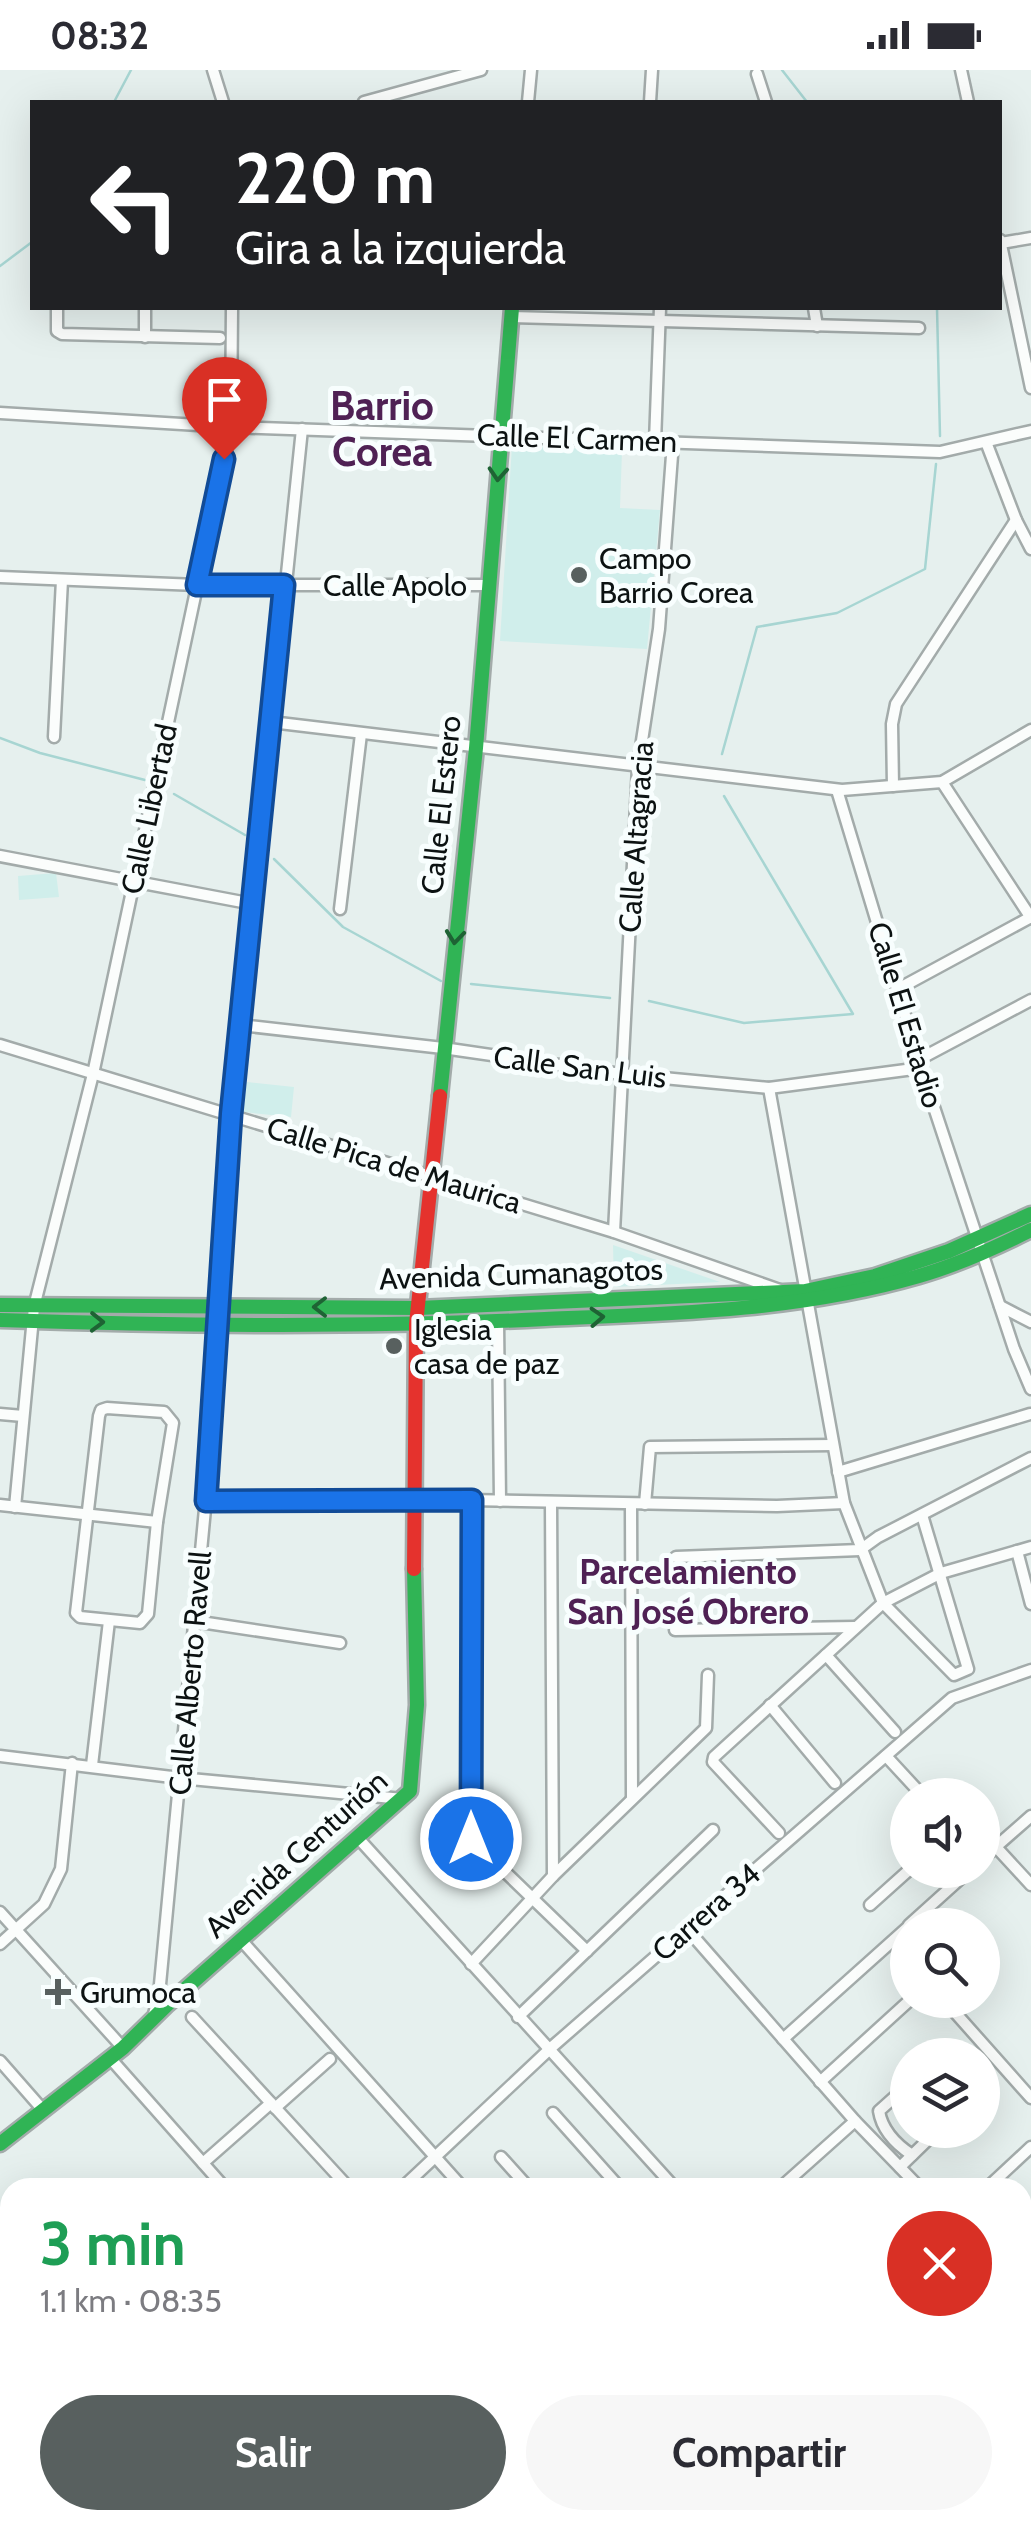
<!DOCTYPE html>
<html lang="es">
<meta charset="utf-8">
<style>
:root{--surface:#fff;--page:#f7f7f7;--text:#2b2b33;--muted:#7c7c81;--accent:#58605f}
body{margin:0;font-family:Cabin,sans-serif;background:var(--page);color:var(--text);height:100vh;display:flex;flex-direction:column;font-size:38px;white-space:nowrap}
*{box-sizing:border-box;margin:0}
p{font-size:32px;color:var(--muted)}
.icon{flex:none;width:55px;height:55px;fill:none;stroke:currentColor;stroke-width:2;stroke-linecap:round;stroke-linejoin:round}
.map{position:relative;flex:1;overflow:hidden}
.side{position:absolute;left:0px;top:2108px;width:1032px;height:352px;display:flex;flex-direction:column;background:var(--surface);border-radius:30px 30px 0 0;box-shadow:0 10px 40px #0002}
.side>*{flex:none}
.guide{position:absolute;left:30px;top:30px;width:972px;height:210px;border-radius:0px;box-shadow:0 10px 40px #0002;background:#202124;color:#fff;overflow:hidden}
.controls{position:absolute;left:890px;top:1708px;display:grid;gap:20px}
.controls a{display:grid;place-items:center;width:110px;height:110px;border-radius:50%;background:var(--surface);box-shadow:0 10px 40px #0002;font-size:50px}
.pin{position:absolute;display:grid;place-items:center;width:85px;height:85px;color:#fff;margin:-102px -42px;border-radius:50% 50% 50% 0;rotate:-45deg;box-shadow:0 0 10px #0007}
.pin .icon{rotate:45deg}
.me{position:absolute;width:110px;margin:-55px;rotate:0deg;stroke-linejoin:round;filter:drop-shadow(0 0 8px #0008)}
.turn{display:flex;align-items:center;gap:35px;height:210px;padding:0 40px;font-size:45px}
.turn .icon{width:130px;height:130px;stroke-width:2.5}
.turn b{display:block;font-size:70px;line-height:85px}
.round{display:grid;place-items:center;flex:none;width:105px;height:105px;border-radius:52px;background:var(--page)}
.headline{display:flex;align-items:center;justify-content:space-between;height:170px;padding:0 40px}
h1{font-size:60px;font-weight:700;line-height:75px;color:#1e9e55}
.action{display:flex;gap:20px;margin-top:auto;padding:20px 40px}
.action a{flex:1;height:115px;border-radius:60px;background:var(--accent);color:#fff;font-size:40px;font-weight:700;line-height:115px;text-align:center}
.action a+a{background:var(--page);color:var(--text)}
.status{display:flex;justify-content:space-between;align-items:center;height:70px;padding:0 50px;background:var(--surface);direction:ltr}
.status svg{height:28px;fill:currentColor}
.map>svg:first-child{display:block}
.green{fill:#d0eeeb}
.water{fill:#a7d5d2}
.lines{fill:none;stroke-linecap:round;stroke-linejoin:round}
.stream{stroke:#a7d5d2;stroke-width:2.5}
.street-casing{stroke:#a3abaa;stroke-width:15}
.fast-casing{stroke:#a3abaa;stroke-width:19}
.jam-casing{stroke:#a3abaa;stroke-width:19}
.street{stroke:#fbfdfc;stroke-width:10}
.fast{stroke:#30b455;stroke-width:14}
.jam{stroke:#e5322d;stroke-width:14}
.oneway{stroke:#1e6334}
.route-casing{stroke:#114b97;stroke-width:25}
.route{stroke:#1a73e8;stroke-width:18}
.poi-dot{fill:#58605f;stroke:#f8fefe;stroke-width:4}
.labels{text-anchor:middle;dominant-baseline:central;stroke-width:10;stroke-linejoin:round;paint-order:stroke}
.street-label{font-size:30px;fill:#0c1212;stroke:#f8fefe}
.poi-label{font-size:30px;fill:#0c1212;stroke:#f8fefe;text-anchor:start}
.quarter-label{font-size:35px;font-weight:bold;fill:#4f2154;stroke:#f8fefe}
.district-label{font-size:40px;font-weight:bold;fill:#4f2154;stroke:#f8fefe}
</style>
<div class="status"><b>08:32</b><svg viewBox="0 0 49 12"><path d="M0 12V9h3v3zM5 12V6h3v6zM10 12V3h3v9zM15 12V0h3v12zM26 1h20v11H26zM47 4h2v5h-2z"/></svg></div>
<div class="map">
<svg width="1031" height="2459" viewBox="0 0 1031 2459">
<rect width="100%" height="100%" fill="#e6f0ee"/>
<g class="green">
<path d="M512 375 622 381 620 438 660 440 647 579 500 571Z"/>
<path d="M56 803 59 827 19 830 18 806Z"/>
<path d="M247 1012 294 1017 291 1047 243 1042Z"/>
<path d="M613 1175 720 1212 614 1217Z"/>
</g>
<path class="water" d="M1031 2438V2459H950L980 2450H1022L1023 2439Z"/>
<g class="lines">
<g class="stream">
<path d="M782 0 807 32"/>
<path d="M114 32 131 0"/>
<path d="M0 196 32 172"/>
<path d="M937 238 940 366"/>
<path d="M0 668 40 683 145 710"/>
<path d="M722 684 757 557 837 543 925 499 936 394"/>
<path d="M174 724 245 765"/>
<path d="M274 789 343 857 441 911"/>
<path d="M471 914 610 928"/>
<path d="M649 931 744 953 853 944 724 726"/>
</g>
<g class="street-casing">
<g id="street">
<path d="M213 0 223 32"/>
<path d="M961 0 968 32"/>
<path d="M757 4 766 32"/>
<path d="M364 32 481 0"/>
<path d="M528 32 531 0"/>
<path d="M650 32 652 0"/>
<path d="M1000 170 1031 318"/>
<path d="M1001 173 1031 168"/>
<path d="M57 238V261L62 264 220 268"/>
<path d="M814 238 817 256"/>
<path d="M511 247 919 258"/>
<path d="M145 267V238"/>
<path d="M0 343 231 357 940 382 1031 361"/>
<path d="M655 372 660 238"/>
<path d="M986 372 1016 450 1031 479"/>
<path d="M0 507 197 515H489"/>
<path d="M271 652 842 720 942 712 1031 660"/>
<path d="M54 667 62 510"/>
<path d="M942 712 1031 848"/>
<path d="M893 716 892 654 896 634 1016 450"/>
<path d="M837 720 921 998 1014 1279 1031 1319"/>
<path d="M0 786 253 834"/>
<path d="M340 839 361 664"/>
<path d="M898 919 1031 847"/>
<path d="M240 955 443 978 621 1004 769 1018 921 998"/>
<path d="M0 975 614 1162 780 1220"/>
<path d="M918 990 1031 930"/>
<path d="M769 1018 844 1433 883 1533 954 1605 968 1599 922 1445"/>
<path d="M614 1162 638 697 659 559 673 372"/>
<path d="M1000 1236 1031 1252"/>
<path d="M498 1252 500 1431"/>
<path d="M107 1338 164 1342 173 1353 157 1452 148 1544 140 1553 80 1547 76 1543 99 1346 101 1340Z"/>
<path d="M0 1344 23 1346"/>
<path d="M838 1402 1030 1344"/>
<path d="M206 1431 413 1429 777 1436 844 1433"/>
<path d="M472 1431 471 1769 587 1881"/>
<path d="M551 1432 553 1806"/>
<path d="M631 1434 632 1727"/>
<path d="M645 1434 650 1377 833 1375"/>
<path d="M0 1435 157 1452"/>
<path d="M15 1437 34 1237 93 1004 231 357 232 238"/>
<path d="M1017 1481 1031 1534"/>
<path d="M676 1487 860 1480 878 1467 1031 1388"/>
<path d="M194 1551 340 1573"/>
<path d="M675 1560 855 1557"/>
<path d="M826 1585 895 1662"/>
<path d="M770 1635 835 1713"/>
<path d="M0 1686 180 1708 403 1729"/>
<path d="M886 1686 922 1725"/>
<path d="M92 1695 109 1551"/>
<path d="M779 1763 713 1692 714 1687 883 1533 941 1503 1031 1477"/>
<path d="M359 1769 675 2118"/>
<path d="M982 1769 996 1777 1031 1815"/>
<path d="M982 1789 1031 1746"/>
<path d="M870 1835 909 1800"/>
<path d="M0 1842 123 1978"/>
<path d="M909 1855 970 1800"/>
<path d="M687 1859 855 2051 920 2118"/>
<path d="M242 1871 463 2118"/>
<path d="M0 1874 44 1834 61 1799 72 1693"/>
<path d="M471 1894 553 1806 706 1658 708 1605"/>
<path d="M944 1930 1031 2028"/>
<path d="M192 1947 349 2118"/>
<path d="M518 1947 713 1760"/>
<path d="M153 1948 159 1925 210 1386 231 1044 302 359"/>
<path d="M783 1969 908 1857"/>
<path d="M110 1988 225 2118"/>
<path d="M0 1991 43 2040"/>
<path d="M820 2012 910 1930"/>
<path d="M908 2015 879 2041C882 2060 897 2075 912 2085"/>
<path d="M275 2038 330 1989"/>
<path d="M553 2043 620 2118"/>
<path d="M501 2087 529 2118"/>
<path d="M203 2093 271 2033"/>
<path d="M900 2097 938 2060"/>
<path d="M402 2118 553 1976 952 1628 1031 1600"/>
<path d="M780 2118 855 2051"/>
<path d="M987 2118 1031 2077"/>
<path d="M1022 2164 1031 2173"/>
<path d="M1022 2223 1031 2232"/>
<path d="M10 2312 0 2321 10 2332"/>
<path d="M114 2450 122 2459"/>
<path d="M136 2450 145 2459"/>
<path d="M526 2450 534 2459"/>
<path d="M211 2459 221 2450"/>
<path d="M403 2459 413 2450"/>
</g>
</g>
<g class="fast-casing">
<g id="fast">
<path d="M440 1026 476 678 512 238"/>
<path d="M0 1235 418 1238 805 1221 875 1206 949 1181 1031 1144"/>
<path d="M0 1250C182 1256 363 1258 545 1249 670 1244 798 1241 919 1206 958 1195 995 1178 1031 1160"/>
<path d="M0 2074 123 1978 168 1934 410 1721 417 1635 414 1499"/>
</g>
</g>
<g class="jam-casing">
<path id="jam" d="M414 1499 416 1254 440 1026"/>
</g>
<use href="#street" class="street"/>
<use href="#fast" class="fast"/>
<use href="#jam" class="jam"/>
</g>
<defs><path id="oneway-chevron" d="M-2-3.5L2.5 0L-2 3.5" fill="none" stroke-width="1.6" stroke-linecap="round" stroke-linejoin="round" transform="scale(2.5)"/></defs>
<g class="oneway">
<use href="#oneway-chevron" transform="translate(498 404) rotate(94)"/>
<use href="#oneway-chevron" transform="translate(455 867) rotate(96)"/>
<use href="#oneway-chevron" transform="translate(320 1237) rotate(-180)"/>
<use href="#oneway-chevron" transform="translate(597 1247) rotate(-3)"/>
<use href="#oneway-chevron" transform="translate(97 1252) rotate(1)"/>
</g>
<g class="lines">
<g class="route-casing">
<path id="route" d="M224 389 197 515H284L231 1044 206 1431 472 1430 471 1769"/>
</g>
<use href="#route" class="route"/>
</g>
<g class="poi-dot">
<circle cx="579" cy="505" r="10"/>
<circle cx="394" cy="1276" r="10"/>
<path d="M53 1907h10v10h10v10h-10v10h-10v-10h-10v-10h10z"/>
</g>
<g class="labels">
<g class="street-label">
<text transform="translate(577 368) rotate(2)">Calle El Carmen</text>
<text x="395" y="515">Calle Apolo</text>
<text transform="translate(441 735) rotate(-84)">Calle El Estero</text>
<text transform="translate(149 739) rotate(-78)">Calle Libertad</text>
<text transform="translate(636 767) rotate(-86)">Calle Altagracia</text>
<text transform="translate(906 945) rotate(73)">Calle El Estadio</text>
<text transform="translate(580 997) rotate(7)">Calle San Luis</text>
<text transform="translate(394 1095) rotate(17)">Calle Pica de Maurica</text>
<text transform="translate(521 1204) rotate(-2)">Avenida Cumanagotos</text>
<text transform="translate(190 1603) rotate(-85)">Calle Alberto Ravell</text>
<text transform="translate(296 1784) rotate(-42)">Avenida Centurión</text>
<text transform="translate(706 1842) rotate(-41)">Carrera 34</text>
</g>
<g class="poi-label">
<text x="599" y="488">Campo<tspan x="599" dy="34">Barrio Corea</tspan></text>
<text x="414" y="1259">Iglesia<tspan x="414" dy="34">casa de paz</tspan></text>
<text x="80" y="1922">Grumoca</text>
</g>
<g class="quarter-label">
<text x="688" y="1501">Parcelamiento<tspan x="688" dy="40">San José Obrero</tspan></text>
</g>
<g class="district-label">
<text x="382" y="335">Barrio<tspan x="382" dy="46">Corea</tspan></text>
</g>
</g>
</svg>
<div class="controls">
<a><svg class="icon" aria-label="sound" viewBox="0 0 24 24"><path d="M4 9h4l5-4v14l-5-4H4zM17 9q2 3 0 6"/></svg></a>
<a><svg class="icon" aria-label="search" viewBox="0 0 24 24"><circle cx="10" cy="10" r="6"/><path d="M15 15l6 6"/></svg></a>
<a><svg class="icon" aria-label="layers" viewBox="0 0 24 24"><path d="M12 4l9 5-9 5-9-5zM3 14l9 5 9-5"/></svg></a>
</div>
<div class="pin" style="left:224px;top:389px;background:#d93025"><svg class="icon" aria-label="arrive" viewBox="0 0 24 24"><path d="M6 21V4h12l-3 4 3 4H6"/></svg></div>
<svg class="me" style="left:471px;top:1769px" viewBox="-20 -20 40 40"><circle r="17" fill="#1a73e8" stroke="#fff" stroke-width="3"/><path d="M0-11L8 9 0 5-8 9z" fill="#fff"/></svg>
<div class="guide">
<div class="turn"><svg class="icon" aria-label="left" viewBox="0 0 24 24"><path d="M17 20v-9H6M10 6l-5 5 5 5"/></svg><div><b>220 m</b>Gira a la izquierda</div></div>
</div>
<section class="side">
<div class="headline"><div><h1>3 min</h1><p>1.1 km · 08:35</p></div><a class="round" style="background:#d93025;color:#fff"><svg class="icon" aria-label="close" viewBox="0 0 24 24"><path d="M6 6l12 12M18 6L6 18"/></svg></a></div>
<div class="action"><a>Salir</a><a>Compartir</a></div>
</section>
</div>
